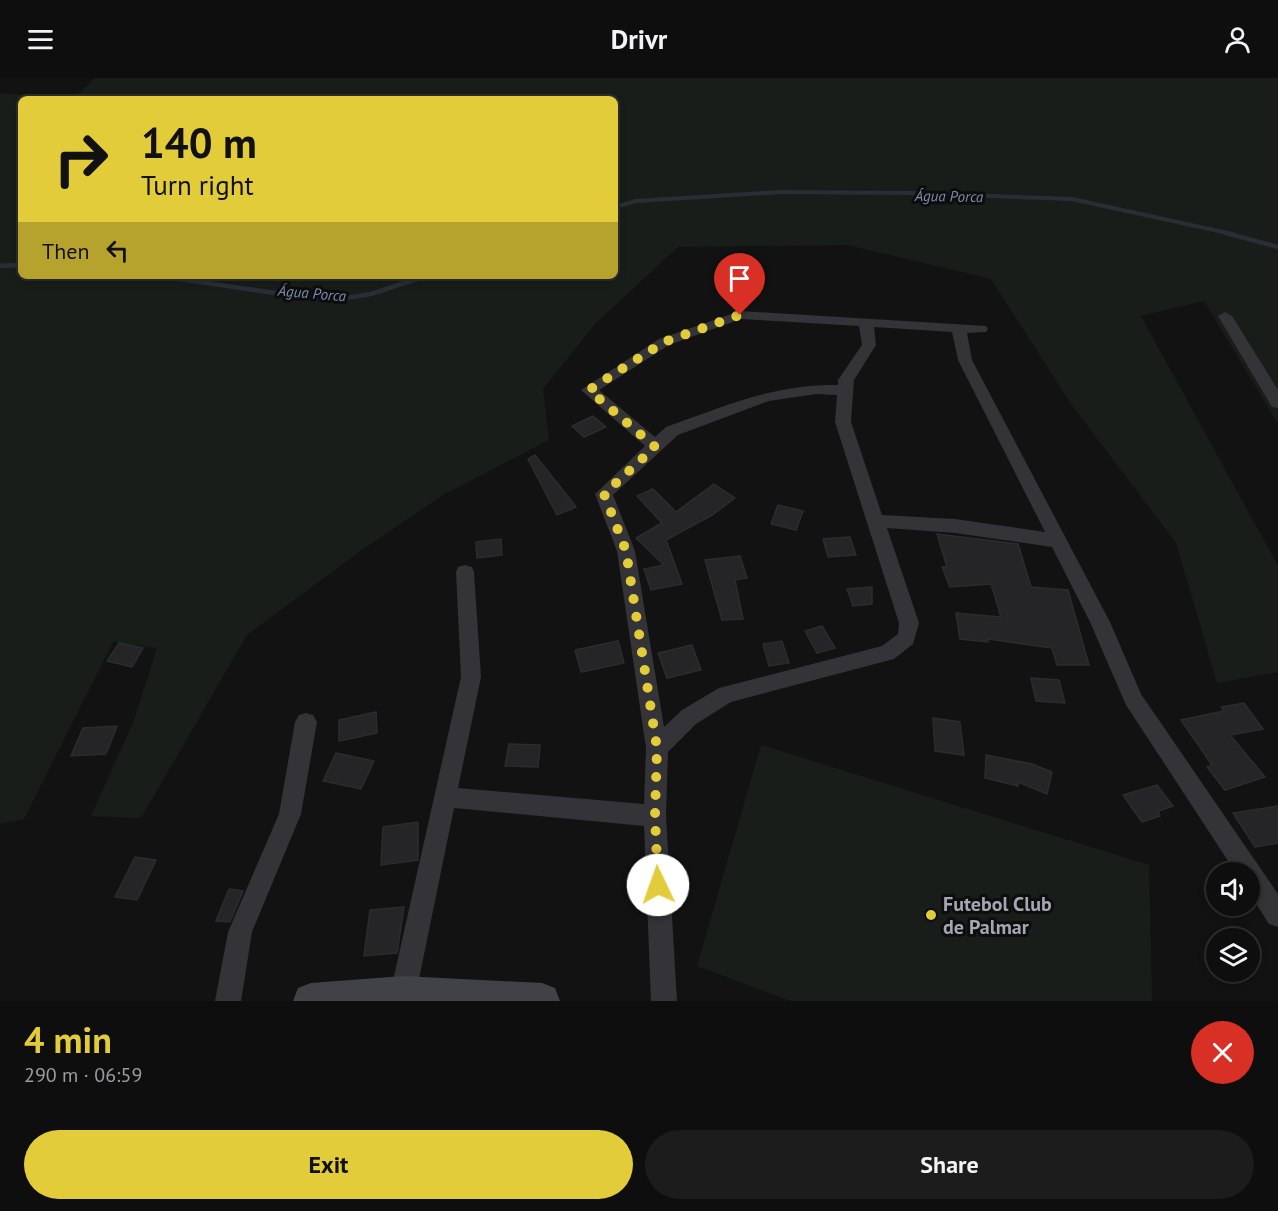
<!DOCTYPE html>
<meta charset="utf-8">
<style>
:root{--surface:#0e0e0e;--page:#1c1c1c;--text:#f1f3f6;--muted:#9b9c9e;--line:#2e2e2e;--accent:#e3cc39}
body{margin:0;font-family:"PT Sans",sans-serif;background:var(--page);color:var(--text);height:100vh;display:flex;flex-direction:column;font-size:22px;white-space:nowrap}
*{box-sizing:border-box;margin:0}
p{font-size:20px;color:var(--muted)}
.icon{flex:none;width:33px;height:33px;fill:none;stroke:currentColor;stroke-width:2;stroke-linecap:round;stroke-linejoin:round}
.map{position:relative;height:923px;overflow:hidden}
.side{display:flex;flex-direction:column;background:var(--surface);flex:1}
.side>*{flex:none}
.top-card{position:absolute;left:18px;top:18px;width:600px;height:183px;border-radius:9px;box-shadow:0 3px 9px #0003,0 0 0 2px var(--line);background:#e3cc39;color:#111;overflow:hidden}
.buttons{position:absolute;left:1206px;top:784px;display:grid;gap:12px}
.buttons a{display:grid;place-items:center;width:54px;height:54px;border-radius:50%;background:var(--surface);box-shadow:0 3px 9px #0003,0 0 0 2px var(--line);font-size:30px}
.pin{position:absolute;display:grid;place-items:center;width:51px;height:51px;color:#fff;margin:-62px -26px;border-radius:50% 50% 50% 0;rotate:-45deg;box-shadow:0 0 6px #0007}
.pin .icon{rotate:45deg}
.me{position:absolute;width:66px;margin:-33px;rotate:357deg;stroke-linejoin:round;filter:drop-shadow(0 0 4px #0008)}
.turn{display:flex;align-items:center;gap:21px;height:126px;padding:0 24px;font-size:27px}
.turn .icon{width:78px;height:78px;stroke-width:2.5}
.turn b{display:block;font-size:42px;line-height:51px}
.then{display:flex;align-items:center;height:57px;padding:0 24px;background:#0003;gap:12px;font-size:22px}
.round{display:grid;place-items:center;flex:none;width:63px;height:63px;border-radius:32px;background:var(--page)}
.summary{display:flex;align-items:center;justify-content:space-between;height:102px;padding:0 24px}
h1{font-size:36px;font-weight:600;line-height:45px;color:var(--accent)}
.action{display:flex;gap:12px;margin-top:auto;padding:12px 24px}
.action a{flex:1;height:69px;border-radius:36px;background:var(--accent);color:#111;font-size:24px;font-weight:600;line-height:69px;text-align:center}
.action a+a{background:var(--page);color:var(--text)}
header{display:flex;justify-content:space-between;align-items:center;height:78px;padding:0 24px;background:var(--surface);font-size:27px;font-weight:600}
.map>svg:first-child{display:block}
.green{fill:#181d1a;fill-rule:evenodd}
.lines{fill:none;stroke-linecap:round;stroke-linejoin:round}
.stream-far1{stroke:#292e36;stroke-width:4}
.stream{stroke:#292e36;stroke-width:4.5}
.building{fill:#252527;stroke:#2c2c2f;stroke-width:1.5}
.minor{fill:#333338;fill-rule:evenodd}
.secondary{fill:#414148;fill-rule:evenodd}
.route{stroke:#e3cc39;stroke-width:10;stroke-dasharray:0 18}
.poi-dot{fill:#e3cc39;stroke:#0d0d0e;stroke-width:2}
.labels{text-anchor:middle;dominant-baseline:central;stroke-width:6;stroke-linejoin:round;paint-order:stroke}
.far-water-label{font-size:15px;font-style:italic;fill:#7d8dac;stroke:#0d0d0e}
.near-poi-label{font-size:20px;font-weight:bold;fill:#a4a6b3;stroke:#0d0d0e;text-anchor:start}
</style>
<header><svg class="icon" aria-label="menu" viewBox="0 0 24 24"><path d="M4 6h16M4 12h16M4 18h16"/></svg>Drivr<svg class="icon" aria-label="person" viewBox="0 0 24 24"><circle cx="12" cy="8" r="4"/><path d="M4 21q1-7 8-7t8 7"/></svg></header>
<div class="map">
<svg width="1278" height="923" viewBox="0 0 1278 923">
<rect width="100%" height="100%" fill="#121213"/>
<g class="green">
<path d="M95 0H1278V346L1204 223 1141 238 1278 488V594L1217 605 1176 465 1071 326 991 201 848 167 678 169 596 245 543 311 549 362 443 417 359 474 247 557 141 740 91 738 134 642 157 570 113 564 24 741 0 746V15L61 19 80 15ZM21 21H615V198H21Z"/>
<path d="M761 667 1149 787 1152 923H791L697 888Z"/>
</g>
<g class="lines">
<path class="stream-far1" d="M615 129 636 123 780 114 912 115 1072 121 1232 156"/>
<g class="stream">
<path d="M1226 155 1278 169"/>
<path d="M0 188 21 187"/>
<path d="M160 198 275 215 339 221 371 216 426 198"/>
</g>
</g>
<g class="building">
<path d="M593 338 606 349 584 359 572 348Z"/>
<path d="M535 377 576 429 557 437 528 381Z"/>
<path d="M714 406 735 420 712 437 666 462 682 506 651 512 644 491 664 487 636 460 662 445 637 418 653 411 676 434Z"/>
<path d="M778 427 803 433 796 452 771 446Z"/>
<path d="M937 456 1018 466 1031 509 1068 512 1089 587H1057L1052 570 988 561V564L960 561 956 535 1001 539 991 506 950 509 942 489H947Z"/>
<path d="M850 459 856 477 828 479 823 461Z"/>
<path d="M501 461 502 477 477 480 476 464Z"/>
<path d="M740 478 747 500 735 502 743 541 722 542 705 482Z"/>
<path d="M872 509V526L853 528 847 511Z"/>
<path d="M822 548 835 570 817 575 805 553Z"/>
<path d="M618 563 624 585 581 594 575 572Z"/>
<path d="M782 563 789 585 769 588 763 566Z"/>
<path d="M119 565 143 570 132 589 107 583Z"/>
<path d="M692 567 701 592 667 600 658 575Z"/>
<path d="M1031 600 1059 602 1065 625 1036 623Z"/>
<path d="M1244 625 1263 651 1230 657 1265 699 1225 712 1207 689 1212 687 1181 642 1224 633 1221 629Z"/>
<path d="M376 634 377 655 339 663V642Z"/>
<path d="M933 640 960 644 964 677 935 673Z"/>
<path d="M117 648 106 676 71 678 83 650Z"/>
<path d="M509 666 540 667 538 689 505 688Z"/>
<path d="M336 675 374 683 361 711 323 703Z"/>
<path d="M986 677 1032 686 1052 694 1047 716 1018 704V708L985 700Z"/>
<path d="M1157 707 1173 728 1158 733 1160 738 1142 744 1123 717Z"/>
<path d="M1278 728V765L1255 769 1233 735Z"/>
<path d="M418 744V782L381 787 383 749Z"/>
<path d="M135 779 156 782 137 822 115 819Z"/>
<path d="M229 811 243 813 230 844 216 843Z"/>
<path d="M404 829 397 875 364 878 370 832Z"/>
</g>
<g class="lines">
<g class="minor">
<path d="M740 233 986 248 988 251 986 254 967 255 972 282 1110 544 1141 616 1278 816V849L1269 846 1250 816V795H1236L1126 627 1090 544 1052 469 955 455 887 450 919 545 913 566 894 581 731 624 696 646 668 674 666 738 677 923H651L644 748 454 730 416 916 413 923H393L390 916 461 599 456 494 458 489 465 487 472 489 474 494 481 599 458 710 644 726 646 670 617 473 595 416 645 368 581 312 659 261ZM741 241 859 248 862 267 838 302V307C777 305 723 329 666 349L655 359 599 312 669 267ZM874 249 952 254 958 282 1045 454 955 441 882 437 851 344 854 302 876 267ZM816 316 837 317 835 344 899 545 898 556 882 568 719 610 682 632 664 649 635 473 613 417 678 357 769 323Z"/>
<path d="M1225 234 1232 238 1278 312V330L1272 329 1218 238Z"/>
<path d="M306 635 313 637 317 644 301 736 252 854 241 923H215L228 854 279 736 295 644 299 637Z"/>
</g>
<path class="secondary" d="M403 898 542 905 555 910 560 923H293L298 910 311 905Z"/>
</g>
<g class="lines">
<path class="route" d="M658 807 655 738 657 670 626 473 604 416 655 369 589 312 664 264 740 237"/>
</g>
<circle class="poi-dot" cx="931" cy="837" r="6"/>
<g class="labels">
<g class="far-water-label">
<text transform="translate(949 118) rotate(1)">Água Porca</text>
<text transform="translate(312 215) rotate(5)">Água Porca</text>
</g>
<g class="near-poi-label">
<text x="943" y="826">Futebol Club<tspan x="943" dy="23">de Palmar</tspan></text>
</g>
</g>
</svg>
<div class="buttons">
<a><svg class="icon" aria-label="sound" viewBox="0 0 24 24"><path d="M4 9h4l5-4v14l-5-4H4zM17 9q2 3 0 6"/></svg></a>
<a><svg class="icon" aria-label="layers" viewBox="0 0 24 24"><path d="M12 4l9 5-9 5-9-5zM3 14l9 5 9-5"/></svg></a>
</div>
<div class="pin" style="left:740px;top:237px;background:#d93025"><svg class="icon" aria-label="arrive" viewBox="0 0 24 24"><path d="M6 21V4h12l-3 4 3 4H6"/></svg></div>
<svg class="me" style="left:658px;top:807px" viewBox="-20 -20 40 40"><circle r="19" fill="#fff"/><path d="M0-13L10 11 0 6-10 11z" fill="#e3cc39"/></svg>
<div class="top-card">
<div class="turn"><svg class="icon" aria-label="right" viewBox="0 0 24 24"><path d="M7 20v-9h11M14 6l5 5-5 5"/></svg><div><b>140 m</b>Turn right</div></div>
<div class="then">Then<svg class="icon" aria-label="left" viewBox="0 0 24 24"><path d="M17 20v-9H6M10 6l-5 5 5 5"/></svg></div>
</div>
</div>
<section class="side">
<div class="summary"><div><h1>4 min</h1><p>290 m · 06:59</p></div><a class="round" style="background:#d93025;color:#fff"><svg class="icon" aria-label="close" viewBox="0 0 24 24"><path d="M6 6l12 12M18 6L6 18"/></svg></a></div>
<div class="action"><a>Exit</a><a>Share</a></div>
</section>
